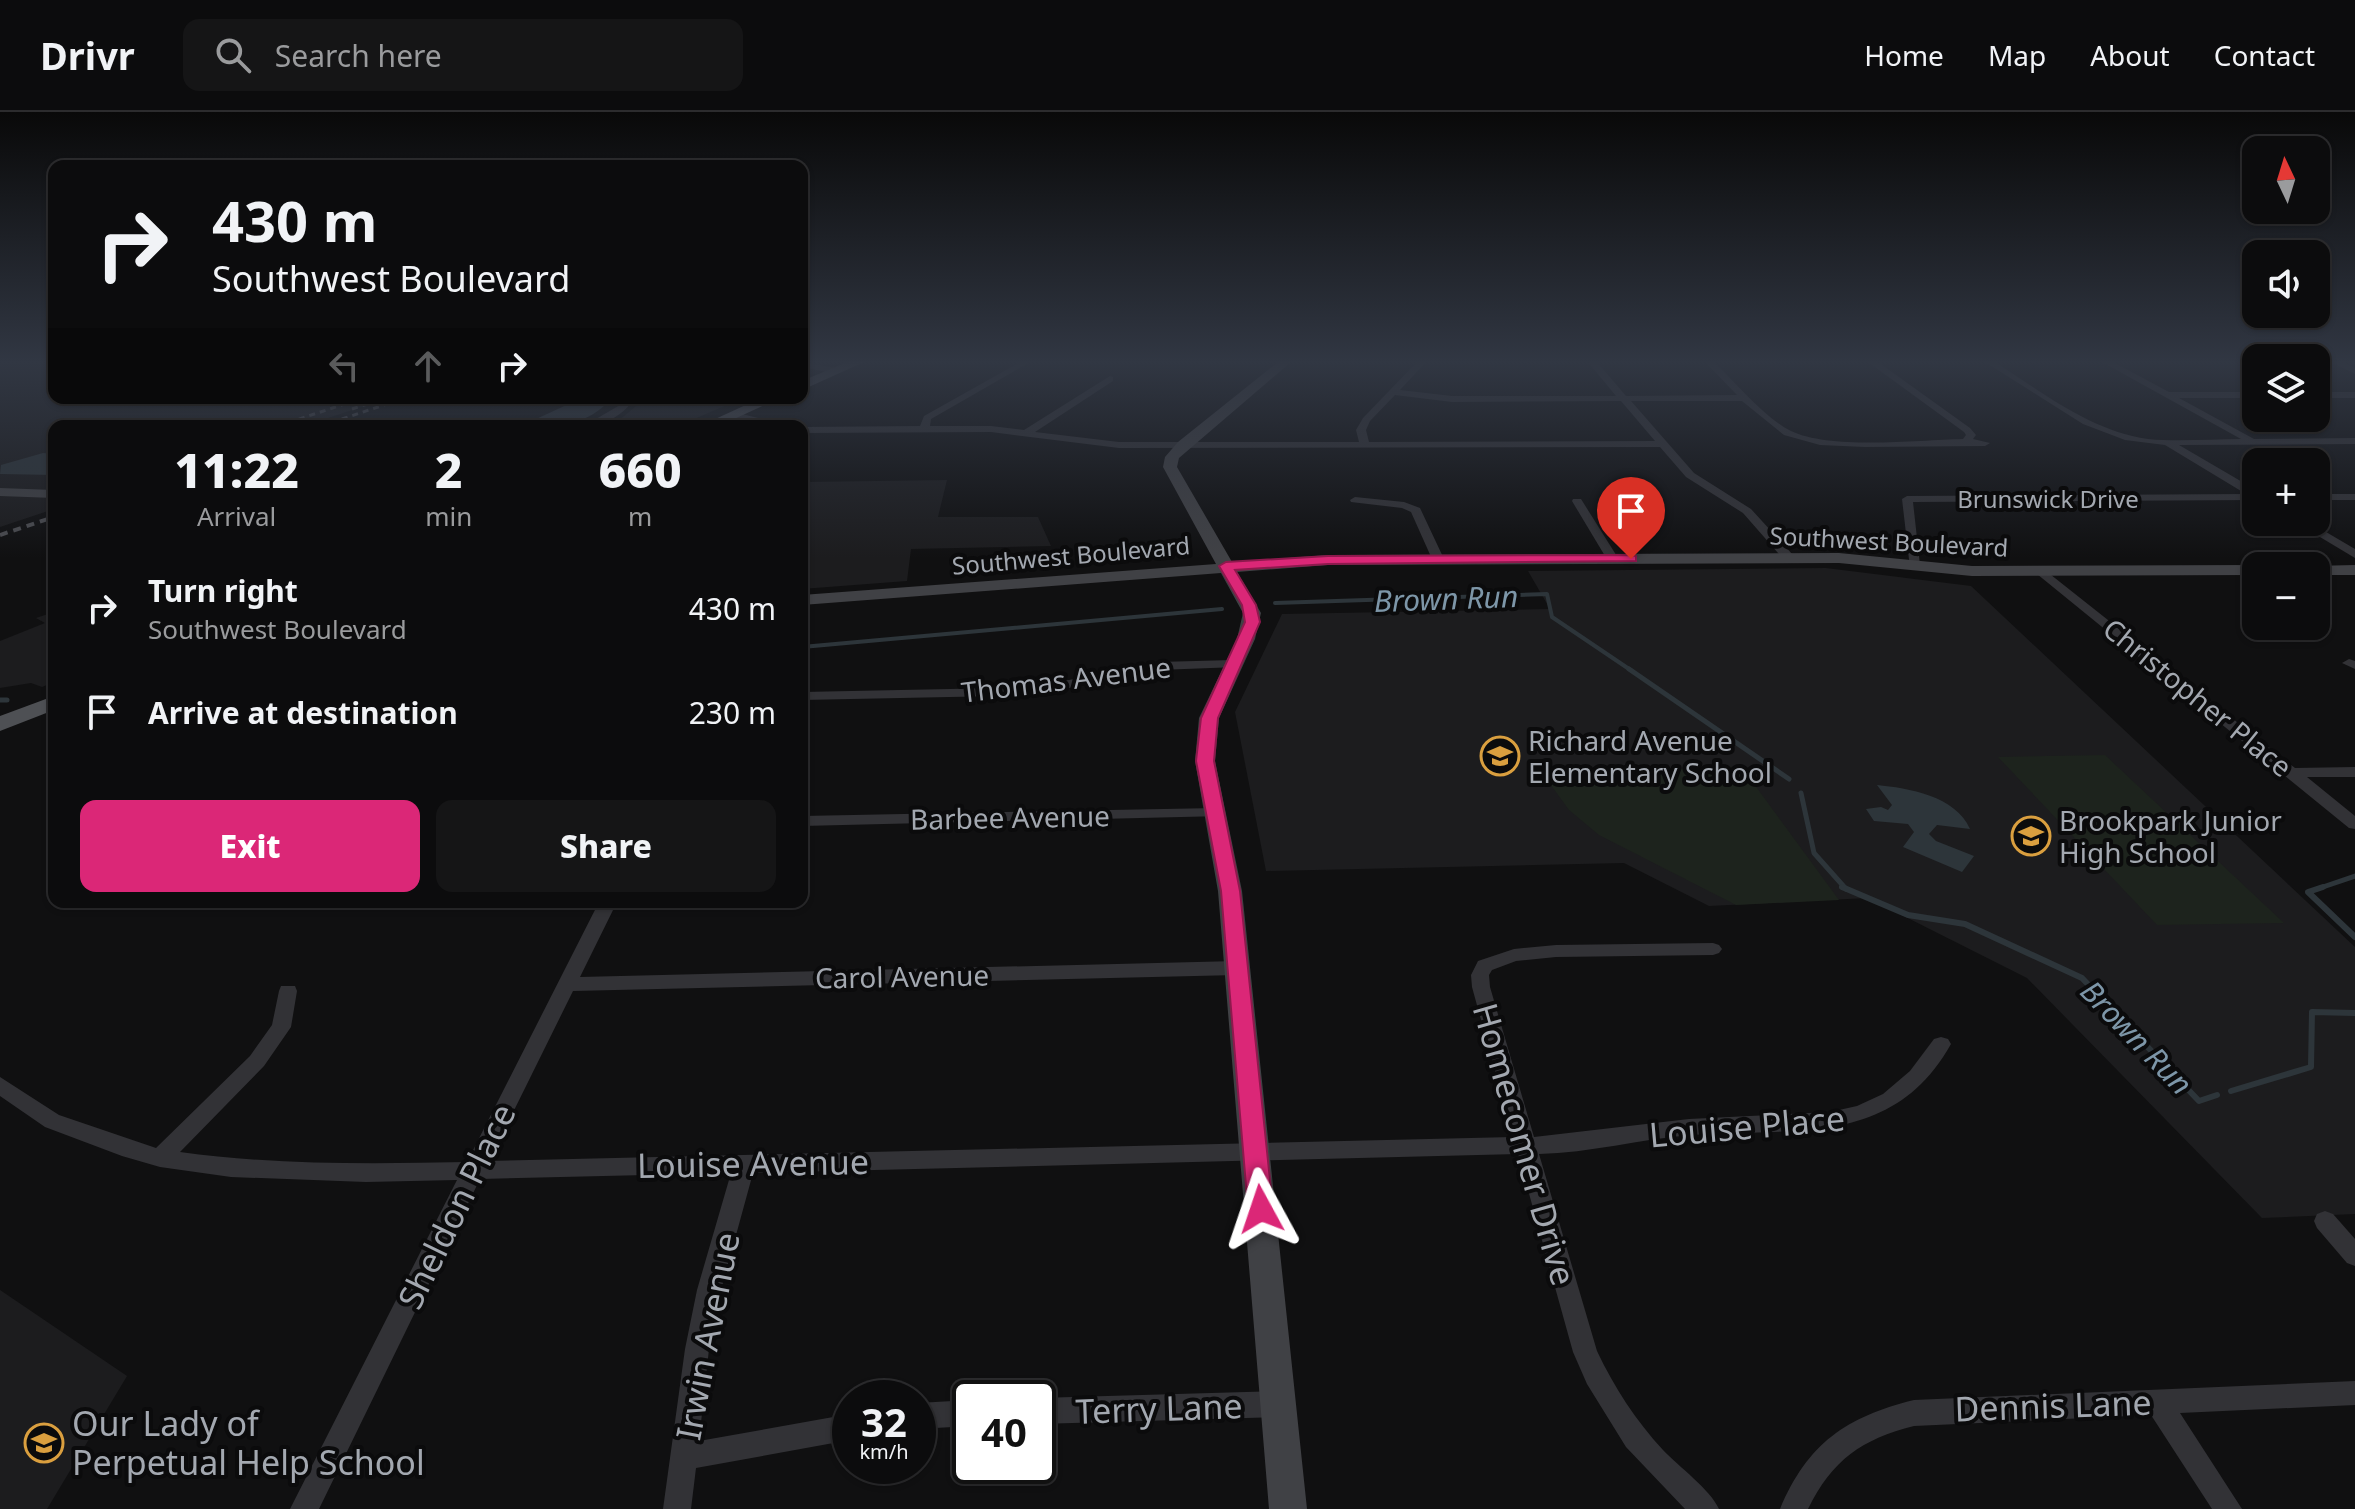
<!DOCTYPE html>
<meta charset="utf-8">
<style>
:root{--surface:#0c0c0d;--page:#151516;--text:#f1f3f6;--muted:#9a9b9d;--line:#2c2c2e;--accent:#db2777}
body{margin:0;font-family:"Noto Sans",sans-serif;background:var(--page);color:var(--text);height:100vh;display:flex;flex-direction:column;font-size:30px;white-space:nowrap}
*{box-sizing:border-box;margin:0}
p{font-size:26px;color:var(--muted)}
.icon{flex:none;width:44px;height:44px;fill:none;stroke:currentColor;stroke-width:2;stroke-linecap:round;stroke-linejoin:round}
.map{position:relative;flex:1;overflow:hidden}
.panel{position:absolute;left:48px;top:308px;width:760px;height:488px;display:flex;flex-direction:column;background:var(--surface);border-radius:16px;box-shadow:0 2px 6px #0004,0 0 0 2px var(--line)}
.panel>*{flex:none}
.top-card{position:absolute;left:48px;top:48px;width:760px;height:244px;border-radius:16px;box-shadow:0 2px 6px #0004,0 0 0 2px var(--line);background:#0c0c0d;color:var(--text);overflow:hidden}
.needle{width:52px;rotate:356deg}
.tools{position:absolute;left:2242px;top:24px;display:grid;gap:16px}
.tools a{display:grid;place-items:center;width:88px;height:88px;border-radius:16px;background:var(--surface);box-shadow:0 2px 6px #0004,0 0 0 2px var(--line);font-size:40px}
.speed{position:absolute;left:832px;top:1268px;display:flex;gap:16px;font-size:40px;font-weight:700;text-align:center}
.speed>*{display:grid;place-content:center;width:104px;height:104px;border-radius:50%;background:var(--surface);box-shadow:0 2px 6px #0004,0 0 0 2px var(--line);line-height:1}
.speed small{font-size:20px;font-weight:400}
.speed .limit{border:4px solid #111;border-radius:12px;background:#fff;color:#111}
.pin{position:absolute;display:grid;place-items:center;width:68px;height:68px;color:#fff;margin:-82px -34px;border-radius:50% 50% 50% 0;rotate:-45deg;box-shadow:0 0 8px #0007}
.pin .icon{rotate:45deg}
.me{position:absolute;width:88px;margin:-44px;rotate:355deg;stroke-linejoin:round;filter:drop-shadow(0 0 6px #0008)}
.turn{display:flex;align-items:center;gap:28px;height:168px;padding:0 32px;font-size:36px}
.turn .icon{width:104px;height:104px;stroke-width:2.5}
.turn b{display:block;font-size:56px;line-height:68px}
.lanes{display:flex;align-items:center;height:76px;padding:0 32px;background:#0003;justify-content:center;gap:40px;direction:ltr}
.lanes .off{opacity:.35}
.eta{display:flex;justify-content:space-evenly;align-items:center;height:136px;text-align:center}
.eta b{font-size:48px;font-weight:800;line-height:56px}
.cta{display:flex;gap:16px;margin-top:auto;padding:16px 32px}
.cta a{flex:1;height:92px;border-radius:16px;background:var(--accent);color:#fff;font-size:32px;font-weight:800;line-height:92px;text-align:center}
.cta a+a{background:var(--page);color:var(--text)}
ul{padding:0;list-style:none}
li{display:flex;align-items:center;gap:24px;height:104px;padding:0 32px}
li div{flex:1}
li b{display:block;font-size:30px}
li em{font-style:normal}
header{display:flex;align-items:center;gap:48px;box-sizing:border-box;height:112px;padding:0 40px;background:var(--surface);border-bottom:2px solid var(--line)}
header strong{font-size:38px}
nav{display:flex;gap:44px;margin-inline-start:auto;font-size:28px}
.search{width:560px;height:72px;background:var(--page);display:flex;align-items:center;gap:20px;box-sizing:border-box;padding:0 28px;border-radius:16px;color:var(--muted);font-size:30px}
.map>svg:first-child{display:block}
.built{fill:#1c1c1e}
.green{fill:#1d231d}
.water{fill:#2d353a}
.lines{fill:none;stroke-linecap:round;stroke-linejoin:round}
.stream-far2{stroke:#2d353a;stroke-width:4}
.stream-far1{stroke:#2d353a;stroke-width:5}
.stream{stroke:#2d353a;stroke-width:6}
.street{fill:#323236;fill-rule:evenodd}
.secondary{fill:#404145;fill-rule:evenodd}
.primary{fill:#4e5054;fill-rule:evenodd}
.rail-far1{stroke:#4b4c50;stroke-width:3;stroke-dasharray:6 5;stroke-linecap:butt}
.rail{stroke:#4b4c50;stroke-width:4;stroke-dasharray:8 6;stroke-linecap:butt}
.route{fill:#db2777;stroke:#8e194d;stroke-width:2}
.labels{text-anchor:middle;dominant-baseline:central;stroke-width:8;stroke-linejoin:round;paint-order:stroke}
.far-street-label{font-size:24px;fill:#a3a8b0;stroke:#0b0b0c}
.street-label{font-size:28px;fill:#a3a8b0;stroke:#0b0b0c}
.poi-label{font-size:28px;fill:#a3a8b0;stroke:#0b0b0c;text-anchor:start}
.water-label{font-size:30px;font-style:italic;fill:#7d96a8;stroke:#0b0b0c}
.near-street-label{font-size:34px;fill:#a3a8b0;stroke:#0b0b0c}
.near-poi-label{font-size:34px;fill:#a3a8b0;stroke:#0b0b0c;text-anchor:start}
</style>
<header>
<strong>Drivr</strong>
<div class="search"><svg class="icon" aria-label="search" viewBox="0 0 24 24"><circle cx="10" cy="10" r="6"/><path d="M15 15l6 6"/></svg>Search here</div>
<nav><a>Home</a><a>Map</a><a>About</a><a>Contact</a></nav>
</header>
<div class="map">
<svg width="2355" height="1397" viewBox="0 0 2355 1397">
<rect width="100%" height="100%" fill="#101011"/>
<g class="built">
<path d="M0 250H54V286H388L304 314H54V397L0 415Z"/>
<path d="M646 286H743L678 314H612Z"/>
<path d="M947 368 938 405H1038L1051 434 911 437 907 469 802 477V370Z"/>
<path d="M1826 456 1971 474 2355 835V1102L2262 1106 2027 866 1868 786 1709 794 1624 751 1266 759 1235 600 1282 502 1550 497 1528 459Z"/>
<path d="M54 500V570L42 575 31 571 0 576V529L45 511 36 506Z"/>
<path d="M0 1178 127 1264 47 1397H0Z"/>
</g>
<g class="green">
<path d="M2105 643 2284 811 2157 813 1998 645Z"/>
<path d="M1729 654 1746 661 1839 788 1736 793 1599 723 1569 698 1545 665Z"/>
</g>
<g class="water">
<path d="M603 289 605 293C580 316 553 314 521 314L573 290Z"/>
<path d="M43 341 54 342V363L0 362 1 353Z"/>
<path d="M1877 673C1908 676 1956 684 1970 717L1937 713 1929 722 1936 729 1974 744 1962 760 1903 735 1914 720 1908 712 1874 709 1866 697 1881 695 1888 698 1892 693Z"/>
</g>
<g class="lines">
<g class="stream-far2">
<path d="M1275 491 1547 482 1552 505 1632 559"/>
<path d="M802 535 1222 497"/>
</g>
<g class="stream-far1">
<path d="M1629 557 1789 667"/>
<path d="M0 588H7"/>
<path d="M1801 681 1814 741 1846 777"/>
<path d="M2317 777 2355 764"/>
</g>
<g class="stream">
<path d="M1842 775 1908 803 1965 812 2082 866 2199 989 2217 983"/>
<path d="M2323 775 2308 780 2355 825"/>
<path d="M2231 979 2311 955 2312 900 2355 901"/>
</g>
<g class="street">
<path d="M802 250 836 256 840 259 836 262 802 255Z"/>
<path d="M1020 250H1030L931 307 930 314H991L1024 318 1110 264 1113 265V269L1035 320 1119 330H1359L1356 318 1363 306 1417 250H1426L1400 278 1452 284H1616L1588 250H1597L1626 284 1737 283 1705 250H1714C1736 271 1765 306 1791 319 1830 338 1919 328 1963 327L1966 323 1964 320 1868 250H1878L1970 316 1976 323 1973 327 1990 331 1985 334 1865 335 1820 333 1784 323 1742 289H1631L1694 361 1751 397 1793 443V449H1785L1743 401 1686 365 1660 335 1119 336 991 320 802 321V315L920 314 924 304ZM1395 283 1452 290 1621 289 1655 329 1369 330 1366 318 1370 309Z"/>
<path d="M1985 250H1995C2042 280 2091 319 2148 327 2178 330 2211 327 2241 327L2102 250H2113L2169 280H2256V286H2179L2254 327 2355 326V332L2179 333 2256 378V388L1913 390 1920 453 1918 456H1910L1902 387 1907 384 2246 382 2165 333 2125 328 2083 312Z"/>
<path d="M2331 250H2342L2355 256V262Z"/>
<rect x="2316" y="280" width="39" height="6"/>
<path d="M624 286H634C625 303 603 314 584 314L620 293Z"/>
<path d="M734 300 782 312 784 314H767L731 305V301Z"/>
<rect x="2316" y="382" width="39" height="6"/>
<path d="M1355 385 1404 390 1420 396 1444 447 1442 450H1434L1432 447 1411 400 1402 396 1351 390 1350 388Z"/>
<path d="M1573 387H1581L1618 446 1616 449H1608L1572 389Z"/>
<path d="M2295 410H2309L2355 437V446Z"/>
<path d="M2041 455 2295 656 2355 655V665H2307L2355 704V717L2349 716 2037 462 2035 459Z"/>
<path d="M2349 547 2355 549V557L2342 551Z"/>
<path d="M1233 548 1240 552 1238 555 1158 558 1069 576 999 584 802 588V580L999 576 1069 568 1158 550Z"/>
<path d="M1217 696 1225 701 1223 704 802 714V704Z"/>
<path d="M599 790H617L580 865 1237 849 1244 851 1246 856 1244 861 1237 863 573 879 489 1049 1513 1025 1472 875 1471 863 1478 849 1514 837 1556 833 1713 831 1719 833 1722 837 1719 841 1713 843 1556 845 1516 849 1492 858 1489 863 1490 875 1534 1025 1689 1007 1830 1000 1857 994 1883 982 1910 959 1934 927 1941 925 1948 927 1951 932C1892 1037 1792 1015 1691 1023 1640 1027 1590 1041 1539 1042L1597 1239C1614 1275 1636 1309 1663 1338 1679 1355 1710 1377 1719 1397H1685L1626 1335 1587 1272 1573 1240 1518 1042 753 1061 721 1178 709 1237 699 1329 850 1302V1328L696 1356 691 1397H663L685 1237 697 1178 731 1061 480 1067 319 1397H290L457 1068 366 1070 231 1065 160 1055 122 1044 45 1015 0 984V965L59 1003 156 1036 250 944 272 913 279 879 281 874H295L297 879 291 915 264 954 180 1040C275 1053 371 1052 467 1050Z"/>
<path d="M2325 1099 2333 1102 2355 1127V1154L2347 1151 2317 1116 2314 1109 2317 1102Z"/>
<path d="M2355 1269V1293L2180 1301 2242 1397H2212L2151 1303 1914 1314C1862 1327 1832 1348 1808 1397H1780C1808 1331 1846 1305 1914 1288Z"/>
<path d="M1279 1279 1288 1283 1292 1292 1288 1301 1279 1305 1038 1312V1286Z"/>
<path d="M970 1288V1314L918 1317V1291Z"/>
</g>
<g class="secondary">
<path d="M1278 250H1291L1179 346 1177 355 1232 450 1328 443 1839 441 1972 454 2256 453 2260 454H2256V463L1972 464 1839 451 1328 453 1237 460 1261 501 1255 527 1219 606 1215 649 1242 779 1307 1397H1269L1218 779 1195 649 1199 606 1237 527 1243 501 1221 461 802 493V483L1216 452 1163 355 1165 345 1178 330Z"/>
<path d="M0 376 54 378V386L0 384Z"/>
<path d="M2355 453V463H2316V454H2312Z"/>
</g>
<g class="primary">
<path d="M847 250H864L802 278V269Z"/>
<path d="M761 286H780L719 314H700Z"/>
<path d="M54 584V598L0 619V604Z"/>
</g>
<g class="rail-far1">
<path d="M352 297 386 286"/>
<path d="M278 314 363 286"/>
<path d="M321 314 405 286"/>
</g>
<path class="rail" d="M0 423 54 405"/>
</g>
<linearGradient id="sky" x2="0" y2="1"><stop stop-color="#090909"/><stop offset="0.56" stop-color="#313743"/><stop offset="1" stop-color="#313743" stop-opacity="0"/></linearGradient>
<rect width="2355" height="446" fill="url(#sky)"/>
<path class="route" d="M1631 443 1636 444V449L1328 452 1235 458 1256 493 1260 510 1218 606 1214 649 1240 779 1273 1097 1270 1105 1261 1108 1252 1105 1248 1097 1221 779 1196 649 1201 606 1245 510 1242 493 1219 454 1226 450 1328 444Z"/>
<defs>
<g id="school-ring" transform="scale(2)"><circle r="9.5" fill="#0b0b0c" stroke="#da9f3f" stroke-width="1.5"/><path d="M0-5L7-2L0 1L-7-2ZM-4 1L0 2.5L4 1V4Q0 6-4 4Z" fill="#da9f3f"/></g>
</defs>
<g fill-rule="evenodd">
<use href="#school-ring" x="1500" y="644"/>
<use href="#school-ring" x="2031" y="724"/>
<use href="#school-ring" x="44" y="1331"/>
</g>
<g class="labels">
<g class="far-street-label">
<text x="2048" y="386">Brunswick Drive</text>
<text transform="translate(1889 429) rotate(3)">Southwest Boulevard</text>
<text transform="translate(1071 443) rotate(-5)">Southwest Boulevard</text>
</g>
<g class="street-label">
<text transform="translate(1066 567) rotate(-7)">Thomas Avenue</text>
<text transform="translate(2198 585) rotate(39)">Christopher Place</text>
<text transform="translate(1010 705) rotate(-1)">Barbee Avenue</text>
<text transform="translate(902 864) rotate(-1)">Carol Avenue</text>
</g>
<g class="poi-label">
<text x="1528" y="628">Richard Avenue<tspan x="1528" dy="32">Elementary School</tspan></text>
<text x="2059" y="708">Brookpark Junior<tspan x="2059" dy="32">High School</tspan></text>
</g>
<g class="water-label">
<text transform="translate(1446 486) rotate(-2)">Brown Run</text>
<text transform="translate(2137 925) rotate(46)">Brown Run</text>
</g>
<g class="near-street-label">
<text transform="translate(1747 1014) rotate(-5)">Louise Place</text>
<text transform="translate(1525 1032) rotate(74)">Homecomer Drive</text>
<text transform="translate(753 1051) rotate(-1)">Louise Avenue</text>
<text transform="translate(456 1094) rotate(-64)">Sheldon Place</text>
<text transform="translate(707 1224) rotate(-79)">Irwin Avenue</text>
<text transform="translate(2053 1293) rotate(-2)">Dennis Lane</text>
<text transform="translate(1159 1296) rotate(-2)">Terry Lane</text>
</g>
<g class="near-poi-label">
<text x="72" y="1311">Our Lady of<tspan x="72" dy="39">Perpetual Help School</tspan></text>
</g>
</g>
</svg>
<div class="tools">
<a><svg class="needle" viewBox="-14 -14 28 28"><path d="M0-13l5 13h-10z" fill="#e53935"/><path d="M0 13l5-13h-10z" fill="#9a9b9d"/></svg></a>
<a><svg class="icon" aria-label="sound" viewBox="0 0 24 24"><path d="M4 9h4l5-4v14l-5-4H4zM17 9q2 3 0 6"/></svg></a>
<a><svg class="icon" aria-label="layers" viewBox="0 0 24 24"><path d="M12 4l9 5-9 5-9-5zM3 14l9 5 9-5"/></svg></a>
<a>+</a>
<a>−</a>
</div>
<div class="speed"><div>32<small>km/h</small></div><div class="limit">40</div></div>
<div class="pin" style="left:1631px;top:447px;background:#d93025"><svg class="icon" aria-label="arrive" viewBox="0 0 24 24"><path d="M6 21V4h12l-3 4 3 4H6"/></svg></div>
<svg class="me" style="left:1261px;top:1097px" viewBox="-20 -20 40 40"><path d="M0-17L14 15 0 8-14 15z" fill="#db2777" stroke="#fff" stroke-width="4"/></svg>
<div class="top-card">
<div class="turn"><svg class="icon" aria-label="right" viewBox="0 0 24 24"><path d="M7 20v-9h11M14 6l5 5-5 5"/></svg><div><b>430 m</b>Southwest Boulevard</div></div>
<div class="lanes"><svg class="icon off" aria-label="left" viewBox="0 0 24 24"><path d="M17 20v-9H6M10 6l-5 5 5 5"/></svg><svg class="icon off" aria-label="ahead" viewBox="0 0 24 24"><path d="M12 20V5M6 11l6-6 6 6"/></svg><svg class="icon" aria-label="right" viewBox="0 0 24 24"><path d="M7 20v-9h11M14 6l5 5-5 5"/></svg></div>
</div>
<section class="panel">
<div class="eta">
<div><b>11:22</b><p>Arrival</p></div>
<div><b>2</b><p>min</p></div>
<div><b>660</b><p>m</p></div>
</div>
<ul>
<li><svg class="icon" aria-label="right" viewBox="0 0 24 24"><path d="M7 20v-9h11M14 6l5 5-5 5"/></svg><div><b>Turn right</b><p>Southwest Boulevard</p></div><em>430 m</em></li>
<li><svg class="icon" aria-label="arrive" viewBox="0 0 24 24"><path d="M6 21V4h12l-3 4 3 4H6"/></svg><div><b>Arrive at destination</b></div><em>230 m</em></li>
</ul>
<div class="cta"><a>Exit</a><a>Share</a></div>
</section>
</div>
